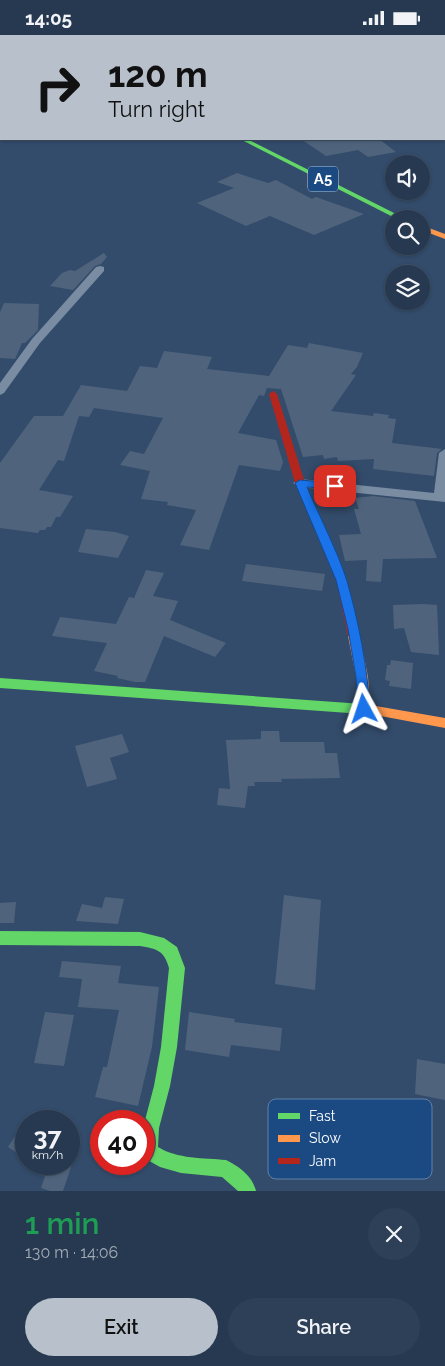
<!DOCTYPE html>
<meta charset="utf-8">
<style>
:root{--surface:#263950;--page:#2e4057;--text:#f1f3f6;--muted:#a4acb7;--line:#425367;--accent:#b8c0cb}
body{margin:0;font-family:Raleway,sans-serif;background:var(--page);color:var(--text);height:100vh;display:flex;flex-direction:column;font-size:19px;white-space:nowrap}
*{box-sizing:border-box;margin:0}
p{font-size:16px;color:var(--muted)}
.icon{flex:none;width:28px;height:28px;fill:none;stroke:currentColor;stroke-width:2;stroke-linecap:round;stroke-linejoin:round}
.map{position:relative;height:1156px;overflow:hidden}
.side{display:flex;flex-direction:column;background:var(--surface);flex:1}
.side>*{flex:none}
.banner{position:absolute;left:0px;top:0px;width:445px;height:105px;box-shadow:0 1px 4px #0004,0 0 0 1px var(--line);background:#b8c0cb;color:#111;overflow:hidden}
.controls{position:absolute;left:385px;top:120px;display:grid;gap:10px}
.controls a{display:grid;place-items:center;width:45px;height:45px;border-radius:50%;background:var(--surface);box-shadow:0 1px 4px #0004,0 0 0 1px var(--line);font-size:25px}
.speed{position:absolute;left:15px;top:1075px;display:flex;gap:10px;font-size:25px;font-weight:700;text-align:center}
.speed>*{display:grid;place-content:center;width:65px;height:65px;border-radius:50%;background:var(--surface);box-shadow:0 1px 4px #0004,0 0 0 1px var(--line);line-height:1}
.speed small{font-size:12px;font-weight:400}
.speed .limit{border:8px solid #d22;background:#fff;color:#111}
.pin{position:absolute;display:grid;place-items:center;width:42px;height:42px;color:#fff;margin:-21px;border-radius:10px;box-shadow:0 2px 8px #0006}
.me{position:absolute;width:55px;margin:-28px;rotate:355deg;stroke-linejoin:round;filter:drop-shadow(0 0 4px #0008)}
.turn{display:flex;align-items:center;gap:18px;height:105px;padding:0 25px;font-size:22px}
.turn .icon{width:65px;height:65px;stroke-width:2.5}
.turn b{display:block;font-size:35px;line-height:42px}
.round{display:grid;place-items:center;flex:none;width:52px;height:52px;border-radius:26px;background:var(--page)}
.overview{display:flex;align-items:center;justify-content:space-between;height:85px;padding:0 25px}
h1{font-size:30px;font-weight:600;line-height:38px;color:#1e9e55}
.cta{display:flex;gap:10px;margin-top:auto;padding:10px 25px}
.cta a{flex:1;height:58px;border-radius:30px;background:var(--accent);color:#111;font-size:20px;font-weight:600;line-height:58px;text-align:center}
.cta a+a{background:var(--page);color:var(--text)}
.status{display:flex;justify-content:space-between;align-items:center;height:35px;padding:0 25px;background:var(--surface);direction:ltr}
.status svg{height:14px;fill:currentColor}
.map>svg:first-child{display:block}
.building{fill:#4f647c}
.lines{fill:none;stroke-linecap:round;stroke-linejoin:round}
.lane{fill:#798ca1;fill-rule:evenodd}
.street{fill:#798ca1;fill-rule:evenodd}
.fast{fill:#63d668;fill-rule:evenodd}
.slow{fill:#ff974d;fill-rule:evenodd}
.jam{fill:#b3261e;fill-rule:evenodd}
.route{fill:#1a73e8;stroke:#114b97}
.labels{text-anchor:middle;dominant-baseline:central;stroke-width:4.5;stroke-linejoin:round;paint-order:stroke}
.shield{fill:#1b4a83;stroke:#bbc9da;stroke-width:1}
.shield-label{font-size:15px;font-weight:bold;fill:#fff}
.key{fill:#1b4a83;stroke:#5f80a8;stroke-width:1}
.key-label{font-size:14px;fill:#fff}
</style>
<div class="status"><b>14:05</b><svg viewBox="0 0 49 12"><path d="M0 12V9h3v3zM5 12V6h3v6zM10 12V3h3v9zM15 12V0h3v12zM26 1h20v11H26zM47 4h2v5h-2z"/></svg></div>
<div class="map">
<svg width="445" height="1156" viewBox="0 0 445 1156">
<rect width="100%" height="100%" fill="#334c6b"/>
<g class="building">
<path d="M301 104H379L396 117 368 122 358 115 326 121Z"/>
<path d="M237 138 268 148 276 145 312 164 316 162 364 179 314 200 270 181 246 191 197 168 234 153 217 147Z"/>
<path d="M104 218 107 222 101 229 95 231 73 255 50 251 62 238 70 235 75 236Z"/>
<path d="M4 268 39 269 38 295 25 308H22L15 324 0 323V277Z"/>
<path d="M309 308 363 318 357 332 351 339 356 340 331 376 373 381 374 378 389 380 388 383 396 384 392 408 442 414 437 418 434 441 373 434 374 424 338 426 337 422 324 424 323 420 303 422 281 354 267 353 264 361 259 360 238 398 276 405 283 427 280 436 239 430 209 515 180 510 196 475 167 470 168 467 141 464 150 436 120 430 130 416 144 419 163 383 94 373 89 382 79 381 64 426 58 425 39 455 73 461 60 482H56L51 492H47L45 495H40L38 498 0 493V428L34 381H63L81 350 127 356 140 331 157 333 164 316 212 322 207 334 269 341 288 310 307 313Z"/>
<path d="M373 461 415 466 437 523 383 524 381 547 366 546 367 525 345 526 339 500 361 499 354 474H359L355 463Z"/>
<path d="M86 494 115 497 129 501 118 523 78 517Z"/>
<path d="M246 529 325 539 322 556 242 546Z"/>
<path d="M146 535 164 538 153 561 178 566 170 585 226 608 215 622 164 601 145 647H135L117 643 118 641 94 636 107 608 52 601 60 582 116 589 129 562 134 563Z"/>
<path d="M424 569 437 570 439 620 411 617 404 593 394 594 393 570Z"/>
<path d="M391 625 413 628 411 654 389 651 390 646 385 645 387 630H390Z"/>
<path d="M261 696H279L280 707H324L325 718H337L340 743 281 744 282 747H254L255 751H248L245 773 217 770 219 753 230 754 226 705 261 704Z"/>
<path d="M122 699 129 717 110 723 117 744 87 752 75 711Z"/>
<path d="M284 860 321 865 315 955 275 949Z"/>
<path d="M105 862 124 864 118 889 76 886 82 869 102 873Z"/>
<path d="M16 867 14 888H0V868Z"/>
<path d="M62 926 121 931 118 948 159 952 152 1012 138 1071 95 1062 103 1032H107L119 975 78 972 82 944 59 942Z"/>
<path d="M45 977 74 980 64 1031 34 1028Z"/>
<path d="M189 977 235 984 234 987 282 993 280 1016 231 1010 229 1022 185 1015Z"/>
<path d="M417 1024 445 1029V1065L415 1059Z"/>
<path d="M26 1084V1124L8 1112Z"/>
<path d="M49 1129H72L63 1156H50L41 1153Z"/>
</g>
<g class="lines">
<rect class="lane" x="0" y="90" width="1" height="2"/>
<g class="street">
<rect x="444" y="70" width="1" height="4"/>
<path d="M100 231 104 232V236L40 308 4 358 0 360V348L32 304 96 232Z"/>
<path d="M445 414V467L300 452 293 448 300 444 434 458 439 418Z"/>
</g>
<g class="fast">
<path d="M240 104H247L406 184H397Z"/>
<path d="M0 643 363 669 367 671 369 674 367 677 363 679 0 653Z"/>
<path d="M0 896 140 897 164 903 177 912 185 933 177 1012 170 1051 159 1093 158 1112C177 1124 204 1123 226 1125 239 1131 253 1142 256 1156H238L222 1142 181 1138 160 1132 144 1123V1089L154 1051 161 1012 169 933C164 915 157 914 140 911L0 910Z"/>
</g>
<g class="slow">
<path d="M24 0H30V1H25Z"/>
<path d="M421 190 445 199V204L421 195Z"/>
<path d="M354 597 360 601 368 642 370 670 445 683V693L359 677 357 674 356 642 348 601Z"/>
</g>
<path class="jam" d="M273 356 277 359 305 448 346 545 360 601 358 604 354 605 348 601 336 545 295 448 269 359Z"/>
</g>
<path class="route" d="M300 445 335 448 340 451 335 454 307 452C319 481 338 517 347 546 359 588 367 631 370 674L369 677H360L358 674 356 642 348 594 336 545 295 448Z"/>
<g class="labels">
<rect class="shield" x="308" y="131.5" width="30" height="25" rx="4"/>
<g class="shield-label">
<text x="323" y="144">A5</text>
</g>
</g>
<rect x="268" y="1064" width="164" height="80" rx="8" class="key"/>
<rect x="278" y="1078" width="22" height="6" fill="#63d668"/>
<rect x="278" y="1100" width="22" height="7" fill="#ff974d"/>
<rect x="278" y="1123" width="22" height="6" fill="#b3261e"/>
<g class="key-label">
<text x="309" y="1086">Fast</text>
<text x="309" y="1108">Slow</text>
<text x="309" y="1131">Jam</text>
</g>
</svg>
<div class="controls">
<a><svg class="icon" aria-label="sound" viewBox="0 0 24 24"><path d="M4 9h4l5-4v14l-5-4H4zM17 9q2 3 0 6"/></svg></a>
<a><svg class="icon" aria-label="search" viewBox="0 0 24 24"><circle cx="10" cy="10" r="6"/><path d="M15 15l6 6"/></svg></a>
<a><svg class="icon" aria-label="layers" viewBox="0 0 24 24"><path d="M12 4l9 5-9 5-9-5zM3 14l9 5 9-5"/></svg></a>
</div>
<div class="speed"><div>37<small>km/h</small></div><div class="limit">40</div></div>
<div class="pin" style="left:335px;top:451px;background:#d93025"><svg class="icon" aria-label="arrive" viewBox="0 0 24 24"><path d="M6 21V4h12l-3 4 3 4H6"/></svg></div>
<svg class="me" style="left:364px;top:674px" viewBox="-20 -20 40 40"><path d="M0-17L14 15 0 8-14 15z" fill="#1a73e8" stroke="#fff" stroke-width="4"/></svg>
<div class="banner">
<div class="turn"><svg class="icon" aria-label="right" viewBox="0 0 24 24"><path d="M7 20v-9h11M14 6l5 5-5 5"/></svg><div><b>120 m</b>Turn right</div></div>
</div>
</div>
<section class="side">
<div class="overview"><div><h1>1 min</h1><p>130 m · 14:06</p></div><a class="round"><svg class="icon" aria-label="close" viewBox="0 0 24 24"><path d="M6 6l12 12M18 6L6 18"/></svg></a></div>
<div class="cta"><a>Exit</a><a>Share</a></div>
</section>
